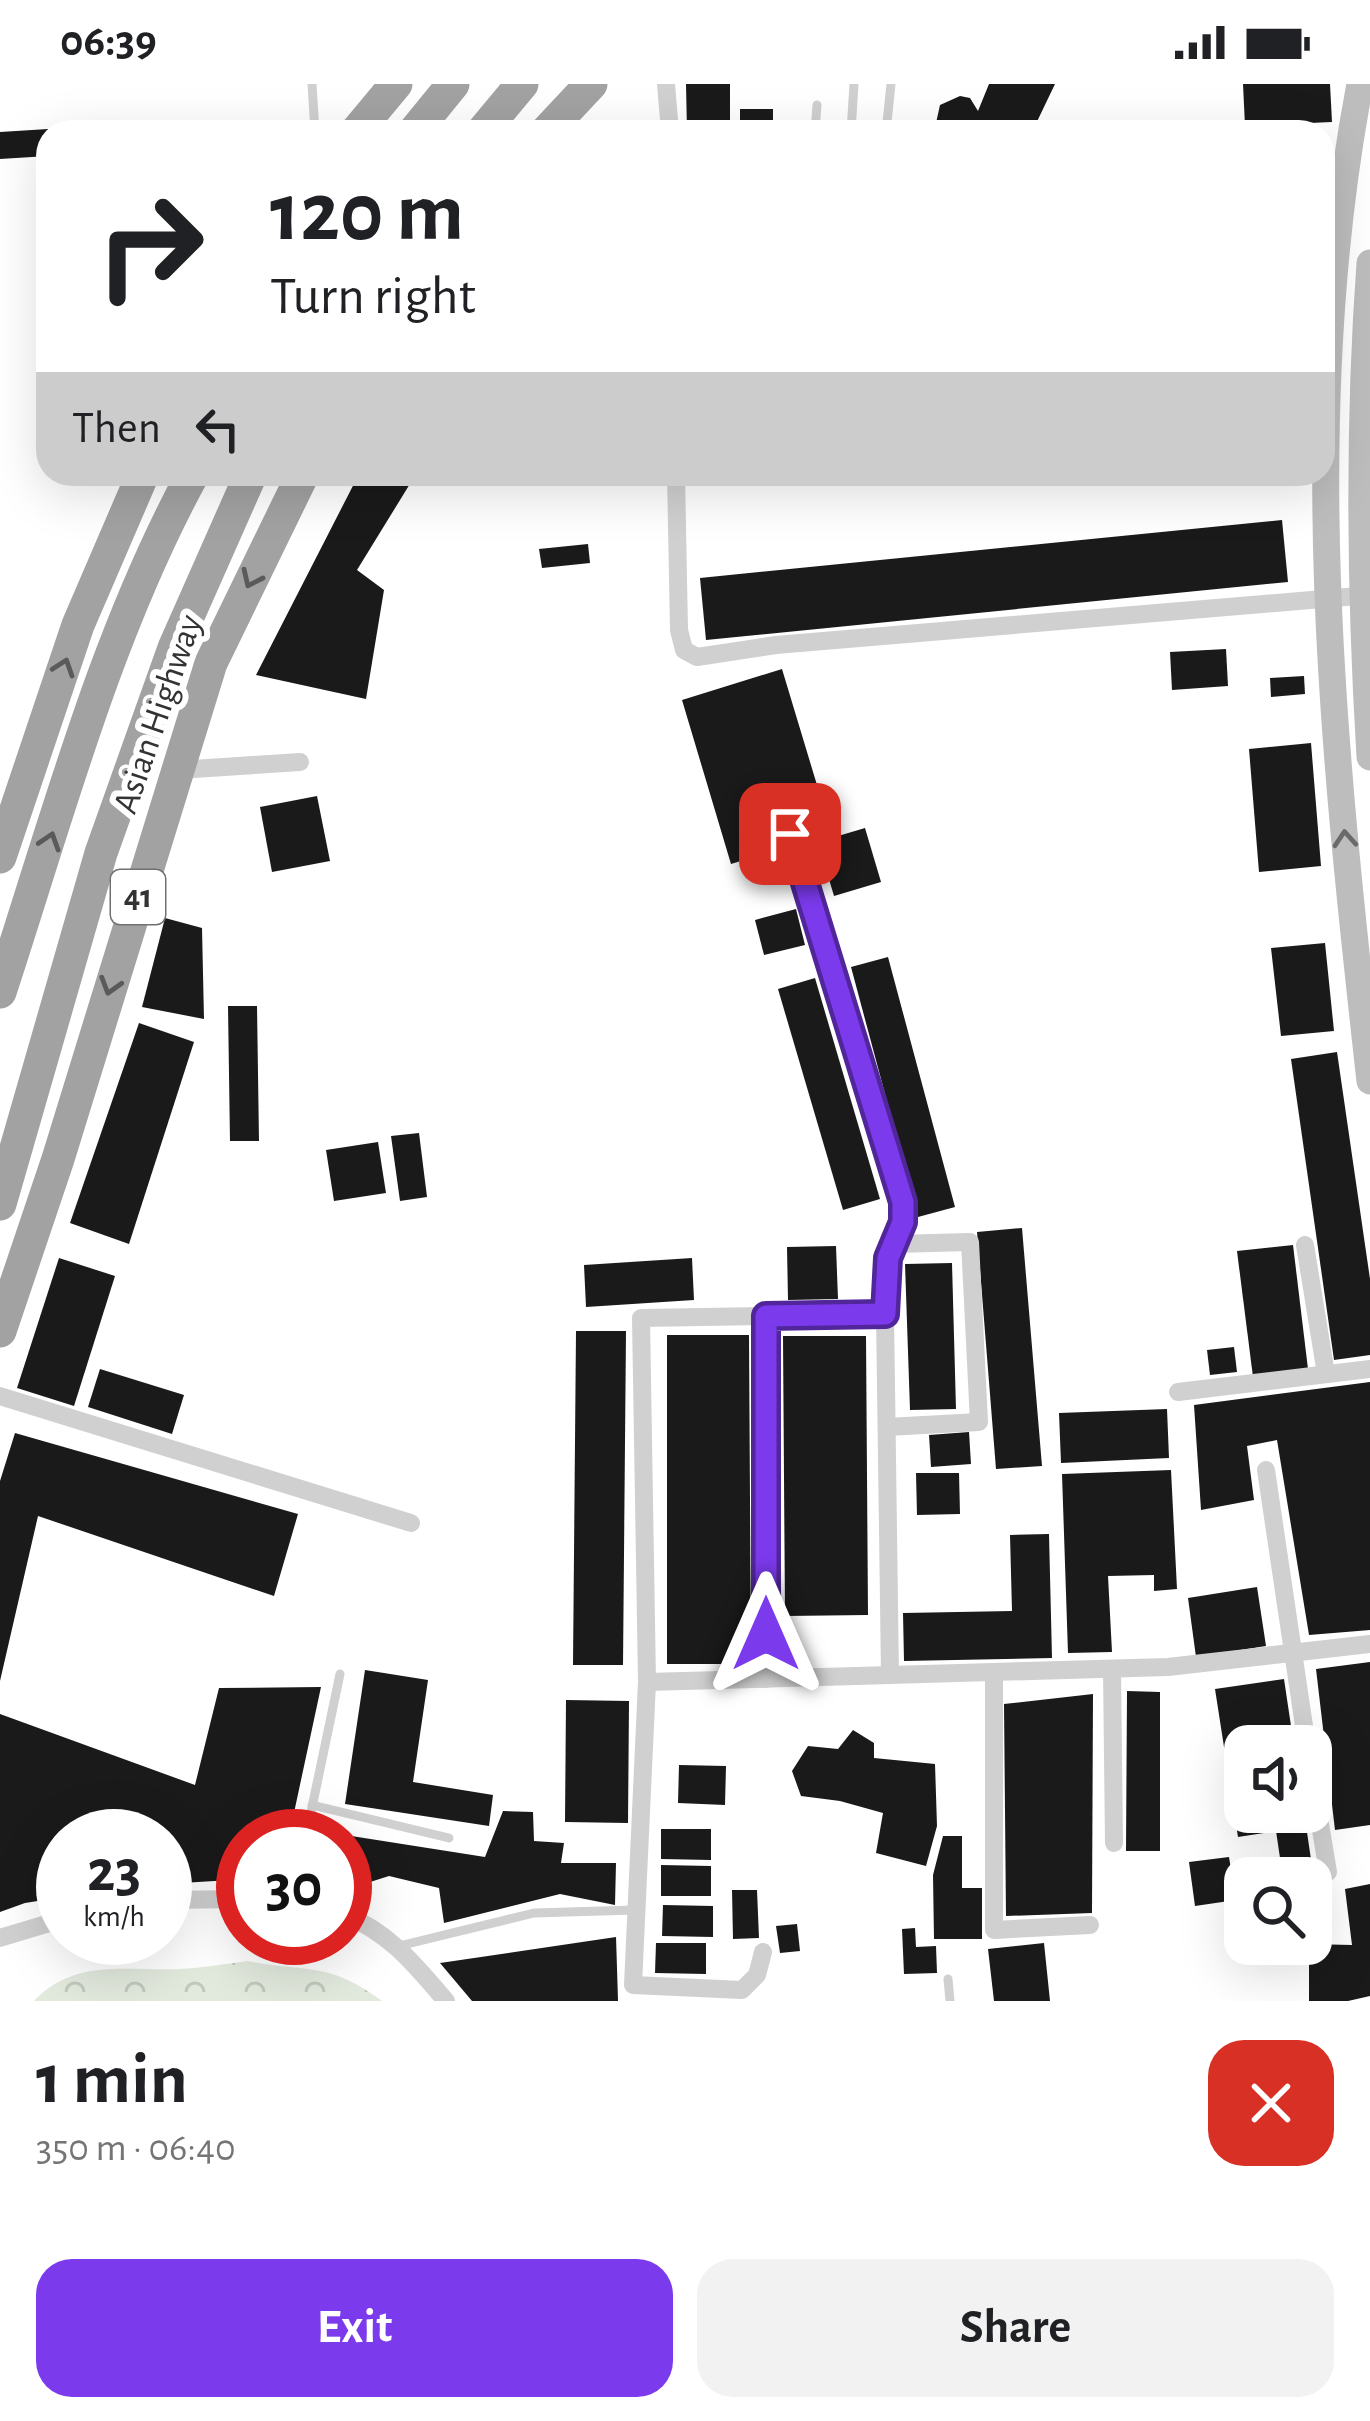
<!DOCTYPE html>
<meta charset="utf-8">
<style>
:root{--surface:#fff;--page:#f2f2f2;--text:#202124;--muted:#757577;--accent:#7c3aed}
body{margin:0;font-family:"Alegreya Sans",sans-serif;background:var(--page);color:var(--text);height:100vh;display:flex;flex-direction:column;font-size:45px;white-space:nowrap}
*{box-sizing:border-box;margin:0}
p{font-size:39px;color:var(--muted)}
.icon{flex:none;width:66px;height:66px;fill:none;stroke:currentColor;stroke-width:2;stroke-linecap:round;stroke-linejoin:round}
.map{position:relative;height:1917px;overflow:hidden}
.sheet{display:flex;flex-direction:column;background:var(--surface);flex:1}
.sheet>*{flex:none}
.banner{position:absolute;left:36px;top:36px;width:1299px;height:366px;border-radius:36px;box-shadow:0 12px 48px #0002;background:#fff;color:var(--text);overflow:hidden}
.controls{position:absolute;left:1224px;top:1641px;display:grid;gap:24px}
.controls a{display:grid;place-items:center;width:108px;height:108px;border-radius:24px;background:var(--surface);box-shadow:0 12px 48px #0002;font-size:60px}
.speed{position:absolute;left:36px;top:1725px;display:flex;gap:24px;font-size:60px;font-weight:700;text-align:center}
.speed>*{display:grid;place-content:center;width:156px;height:156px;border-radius:50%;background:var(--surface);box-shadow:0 12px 48px #0002;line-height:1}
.speed small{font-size:30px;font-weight:400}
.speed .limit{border:18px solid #d22;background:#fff;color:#111}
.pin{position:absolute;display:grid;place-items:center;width:102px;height:102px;color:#fff;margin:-51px;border-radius:24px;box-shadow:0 6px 18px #0006}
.me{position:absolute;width:132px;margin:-66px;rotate:0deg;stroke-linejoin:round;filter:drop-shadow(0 0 9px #0008)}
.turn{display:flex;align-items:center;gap:42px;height:252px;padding:0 36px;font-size:54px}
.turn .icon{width:156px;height:156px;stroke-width:2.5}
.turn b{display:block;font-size:84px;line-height:102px}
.then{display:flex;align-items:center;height:114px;padding:0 36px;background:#0003;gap:24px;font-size:45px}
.round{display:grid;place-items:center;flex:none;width:126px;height:126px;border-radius:36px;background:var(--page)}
.head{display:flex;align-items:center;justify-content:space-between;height:204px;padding:0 36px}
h1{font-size:72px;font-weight:700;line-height:90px}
.action{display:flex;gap:24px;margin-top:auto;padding:24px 36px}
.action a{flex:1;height:138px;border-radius:36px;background:var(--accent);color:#fff;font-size:48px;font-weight:700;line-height:138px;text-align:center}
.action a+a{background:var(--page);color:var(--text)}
.status{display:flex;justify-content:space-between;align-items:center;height:84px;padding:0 60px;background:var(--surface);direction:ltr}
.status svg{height:33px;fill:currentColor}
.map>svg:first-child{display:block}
.forest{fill:url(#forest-crowns)}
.building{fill:#1a1a1a}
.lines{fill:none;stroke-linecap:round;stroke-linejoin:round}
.service{stroke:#d0d0d0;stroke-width:9}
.minor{stroke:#d0d0d0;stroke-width:18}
.secondary{stroke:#bdbdbd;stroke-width:27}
.trunk{stroke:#a2a2a2;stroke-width:33}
.oneway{stroke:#5a5a5a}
.oneway2{stroke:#6a6a6a}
.route-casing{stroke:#51269a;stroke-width:30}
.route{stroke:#7c3aed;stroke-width:21}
.labels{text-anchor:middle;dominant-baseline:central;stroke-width:12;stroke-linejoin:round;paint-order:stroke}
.shield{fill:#fff;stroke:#707070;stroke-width:3}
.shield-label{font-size:33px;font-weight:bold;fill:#333}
.street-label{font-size:36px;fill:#333;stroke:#fff}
</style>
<div class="status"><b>06:39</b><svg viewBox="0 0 49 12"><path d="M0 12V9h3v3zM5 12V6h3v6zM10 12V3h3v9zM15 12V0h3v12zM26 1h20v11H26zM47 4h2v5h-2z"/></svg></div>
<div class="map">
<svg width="1370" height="1917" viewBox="0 0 1370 1917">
<defs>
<pattern id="forest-crowns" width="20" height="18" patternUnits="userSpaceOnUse" patternTransform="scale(3)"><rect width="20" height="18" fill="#e2e9dd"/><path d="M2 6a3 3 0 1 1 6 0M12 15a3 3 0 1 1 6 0" fill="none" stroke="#c2c8be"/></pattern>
</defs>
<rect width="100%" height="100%" fill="#fff"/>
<path class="forest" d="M247 1877C309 1889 328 1877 382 1917H34C74 1874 126 1887 179 1885 202 1884 225 1880 247 1877Z"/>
<g class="building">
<path d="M686 0H730V48H687Z"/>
<path d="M989 0H1055L1032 48H934L940 21 960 12 970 14 978 27Z"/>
<path d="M1243 0H1330L1332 38 1245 42Z"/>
<rect x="740" y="25" width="33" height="23"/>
<path d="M183 36 184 48H52V44Z"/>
<path d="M651 36 652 48H601V46Z"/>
<path d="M48 45V72L0 75V48Z"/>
<path d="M359 390H416L357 486 384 506 366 615 256 591Z"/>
<path d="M599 390H651V393L599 400Z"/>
<path d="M1282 436 1288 498 706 556 700 494Z"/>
<path d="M588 460 590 479 542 484 539 465Z"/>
<path d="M1226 565 1228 602 1172 606 1170 568Z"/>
<path d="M782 585 820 711 767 727 779 765 731 780 682 616Z"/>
<path d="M1304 592 1305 610 1271 613 1270 594Z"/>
<path d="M1311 659 1321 782 1259 788 1249 665Z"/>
<path d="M317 712 330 777 272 788 260 723Z"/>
<path d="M865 744 881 798 834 812 818 758Z"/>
<path d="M796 825 805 861 764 871 755 836Z"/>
<path d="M165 834 202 844 204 935 142 923Z"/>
<path d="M1325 859 1334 947 1281 952 1271 864Z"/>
<path d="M888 873 955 1123 918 1133 851 883Z"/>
<path d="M815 894 880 1115 843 1126 778 905Z"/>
<path d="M228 922H257L259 1057H230Z"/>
<path d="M139 939 194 958 129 1160 70 1139Z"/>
<path d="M1337 968 1370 1195V1271L1334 1276 1291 975Z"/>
<path d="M419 1049 427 1113 400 1117 391 1052Z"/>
<path d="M378 1058 386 1109 334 1117 326 1066Z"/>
<path d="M1022 1144 1042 1382 996 1385 977 1148Z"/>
<path d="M1293 1161 1308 1285 1253 1293 1237 1167Z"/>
<path d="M836 1162 838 1215 788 1216 787 1163Z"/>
<path d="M59 1174 115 1192 74 1322 17 1304Z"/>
<path d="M692 1174 694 1216 586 1223 584 1181Z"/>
<path d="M952 1179 956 1325 910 1326 905 1180Z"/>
<path d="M576 1247H626L623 1581H573Z"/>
<path d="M667 1251H749L751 1580H667Z"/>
<path d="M783 1252H866L868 1531 785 1532Z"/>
<path d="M1234 1263 1237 1288 1210 1291 1207 1266Z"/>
<path d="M100 1285 184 1311 172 1350 88 1323Z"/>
<path d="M1370 1298V1546L1309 1551 1277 1356 1247 1362 1254 1416 1201 1426 1194 1321Z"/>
<path d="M1167 1325 1169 1374 1061 1379 1059 1329Z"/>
<path d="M969 1348 971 1380 931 1383 929 1351Z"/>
<path d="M15 1349 298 1430 274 1512 38 1432 0 1597V1397Z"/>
<path d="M1171 1386 1177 1505 1154 1507V1491L1108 1492 1112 1568 1068 1569 1062 1390Z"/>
<path d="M916 1389H959L960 1430 917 1431Z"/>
<path d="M1049 1450 1052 1574 904 1577 903 1529 1012 1527 1010 1451Z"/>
<path d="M1257 1503 1266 1562 1196 1573 1188 1514Z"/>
<path d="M1370 1578V1741L1335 1746 1316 1585Z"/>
<path d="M365 1586 428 1596 413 1698 493 1711 489 1742 345 1720Z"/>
<path d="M1284 1595 1294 1662H1245V1728H1304L1321 1843 1311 1844V1794H1283L1276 1747 1238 1753 1215 1605Z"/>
<path d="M321 1603 289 1752H243V1776L232 1775 231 1796 165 1800V1752H63V1813L25 1819 0 1828V1630L195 1701 219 1604Z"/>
<path d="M1127 1607 1160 1608V1767H1126Z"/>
<path d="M1093 1610 1092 1829 1006 1832 1004 1620Z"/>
<path d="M566 1616 629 1617 628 1739 565 1738Z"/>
<path d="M853 1646 874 1659V1674L935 1680 937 1742 926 1782 876 1769 883 1729 840 1717 801 1712 792 1687 808 1662 838 1665Z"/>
<path d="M679 1681 726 1682 725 1721 678 1719Z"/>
<path d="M503 1727 533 1728 534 1757 564 1759 561 1779H616L615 1821 560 1810 444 1839 439 1804 389 1792 345 1806V1751L485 1773Z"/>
<path d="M661 1745H711V1776L661 1775Z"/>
<path d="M943 1752H962V1804H982V1855H934L933 1791Z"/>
<path d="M1229 1773 1236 1816 1195 1822 1189 1778Z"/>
<path d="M661 1781 711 1782V1812H661Z"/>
<path d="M1370 1800V1912L1348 1917H1309V1860L1352 1861 1345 1805Z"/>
<path d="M732 1806H757L759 1854 733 1855Z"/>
<path d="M663 1821 713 1822V1853L662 1852Z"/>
<path d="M797 1840 800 1867 780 1869 776 1842Z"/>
<path d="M915 1844 916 1863 936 1862 937 1889 904 1890 902 1845Z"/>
<path d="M616 1853 618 1917H472L440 1879Z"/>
<path d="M656 1859H706V1890L655 1889Z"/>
<path d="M1044 1859 1050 1917H994L988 1865Z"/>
</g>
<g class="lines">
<g class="service">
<path d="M312 0 315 48"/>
<path d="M815 48 817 21"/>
<path d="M851 48 854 0"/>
<path d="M886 48 891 0"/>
<path d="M312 1721 449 1754"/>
<path d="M306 1752 340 1590"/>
<path d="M399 1862 534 1829 635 1826"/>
<path d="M948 1895 950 1917"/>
</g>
<g class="minor">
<path d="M666 0 670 48"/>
<path d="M676 390 679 546 684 566 697 573 776 561 1370 511"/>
<path d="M178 686 300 678"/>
<path d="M790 750 903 1118V1138L888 1173 885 1230 890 1591"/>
<path d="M1305 1161 1326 1290"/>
<path d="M1178 1308 1370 1285"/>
<path d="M0 1312 411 1439"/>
<path d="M887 1343 979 1338 970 1158 894 1160"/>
<path d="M1266 1386 1307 1662"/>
<path d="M1112 1585 1114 1759"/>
<path d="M994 1588V1846L1090 1841"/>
<path d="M766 1595V1232"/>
<path d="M647 1598 1168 1583 1370 1560"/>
<path d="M1311 1686 1328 1788"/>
<path d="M165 1816 243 1815"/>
<path d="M345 1831C389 1848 416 1882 446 1917"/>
<path d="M0 1854 63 1835"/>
<path d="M763 1868 757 1891 742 1906 633 1901 647 1598 641 1234 885 1230"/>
</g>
<g class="secondary">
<path d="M1360 0C1297 329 1333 666 1370 997"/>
<path d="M1370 179C1358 344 1360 508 1370 673"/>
</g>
<g class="trunk">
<path d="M356 48 396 0"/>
<path d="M414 48 453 0"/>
<path d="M482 48 522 0"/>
<path d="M546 48 591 0"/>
<path d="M0 773 78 541 143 390"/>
<path d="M0 908C57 735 105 551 193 390"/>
<path d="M0 1120 101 769 174 564 251 390"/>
<path d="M0 1247 58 1075 211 579 303 390"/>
</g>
</g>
<defs><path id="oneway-chevron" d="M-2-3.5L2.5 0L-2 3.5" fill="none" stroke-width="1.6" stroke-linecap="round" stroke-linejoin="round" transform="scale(3)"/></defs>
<g class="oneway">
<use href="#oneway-chevron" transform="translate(251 495) rotate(115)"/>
<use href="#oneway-chevron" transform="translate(64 583) rotate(-71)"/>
<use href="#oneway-chevron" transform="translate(50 757) rotate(-72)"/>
<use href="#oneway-chevron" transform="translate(110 902) rotate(107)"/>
</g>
<use class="oneway2" href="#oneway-chevron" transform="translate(1345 755) rotate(-94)"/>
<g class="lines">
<g class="route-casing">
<path id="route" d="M766 1550V1232L885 1230 888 1174 903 1138V1118L790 750"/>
</g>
<use href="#route" class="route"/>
</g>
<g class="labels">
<rect class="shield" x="111" y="786" width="54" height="54" rx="9"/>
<g class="shield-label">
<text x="138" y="813">41</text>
</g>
<g class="street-label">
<text transform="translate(158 630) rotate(-71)">Asian Highway</text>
</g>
</g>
</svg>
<div class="controls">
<a><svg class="icon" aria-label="sound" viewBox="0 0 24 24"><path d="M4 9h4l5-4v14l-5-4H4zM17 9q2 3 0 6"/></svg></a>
<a><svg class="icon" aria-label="search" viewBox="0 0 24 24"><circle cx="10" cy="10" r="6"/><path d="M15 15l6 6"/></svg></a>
</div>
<div class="speed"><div>23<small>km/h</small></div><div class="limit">30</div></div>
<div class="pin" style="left:790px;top:750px;background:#d93025"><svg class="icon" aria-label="arrive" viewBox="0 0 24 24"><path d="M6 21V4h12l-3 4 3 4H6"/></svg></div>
<svg class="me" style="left:766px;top:1550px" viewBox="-20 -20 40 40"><path d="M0-17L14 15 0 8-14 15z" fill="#7c3aed" stroke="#fff" stroke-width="4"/></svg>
<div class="banner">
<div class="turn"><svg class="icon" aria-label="right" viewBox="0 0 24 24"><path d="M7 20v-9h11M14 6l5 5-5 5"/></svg><div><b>120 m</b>Turn right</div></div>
<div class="then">Then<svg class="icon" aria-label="left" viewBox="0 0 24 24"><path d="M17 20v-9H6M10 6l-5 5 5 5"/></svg></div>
</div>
</div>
<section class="sheet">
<div class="head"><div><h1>1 min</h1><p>350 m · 06:40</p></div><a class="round" style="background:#d93025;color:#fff"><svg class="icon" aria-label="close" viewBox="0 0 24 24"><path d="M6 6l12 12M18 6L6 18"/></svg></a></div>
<div class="action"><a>Exit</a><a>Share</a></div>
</section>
